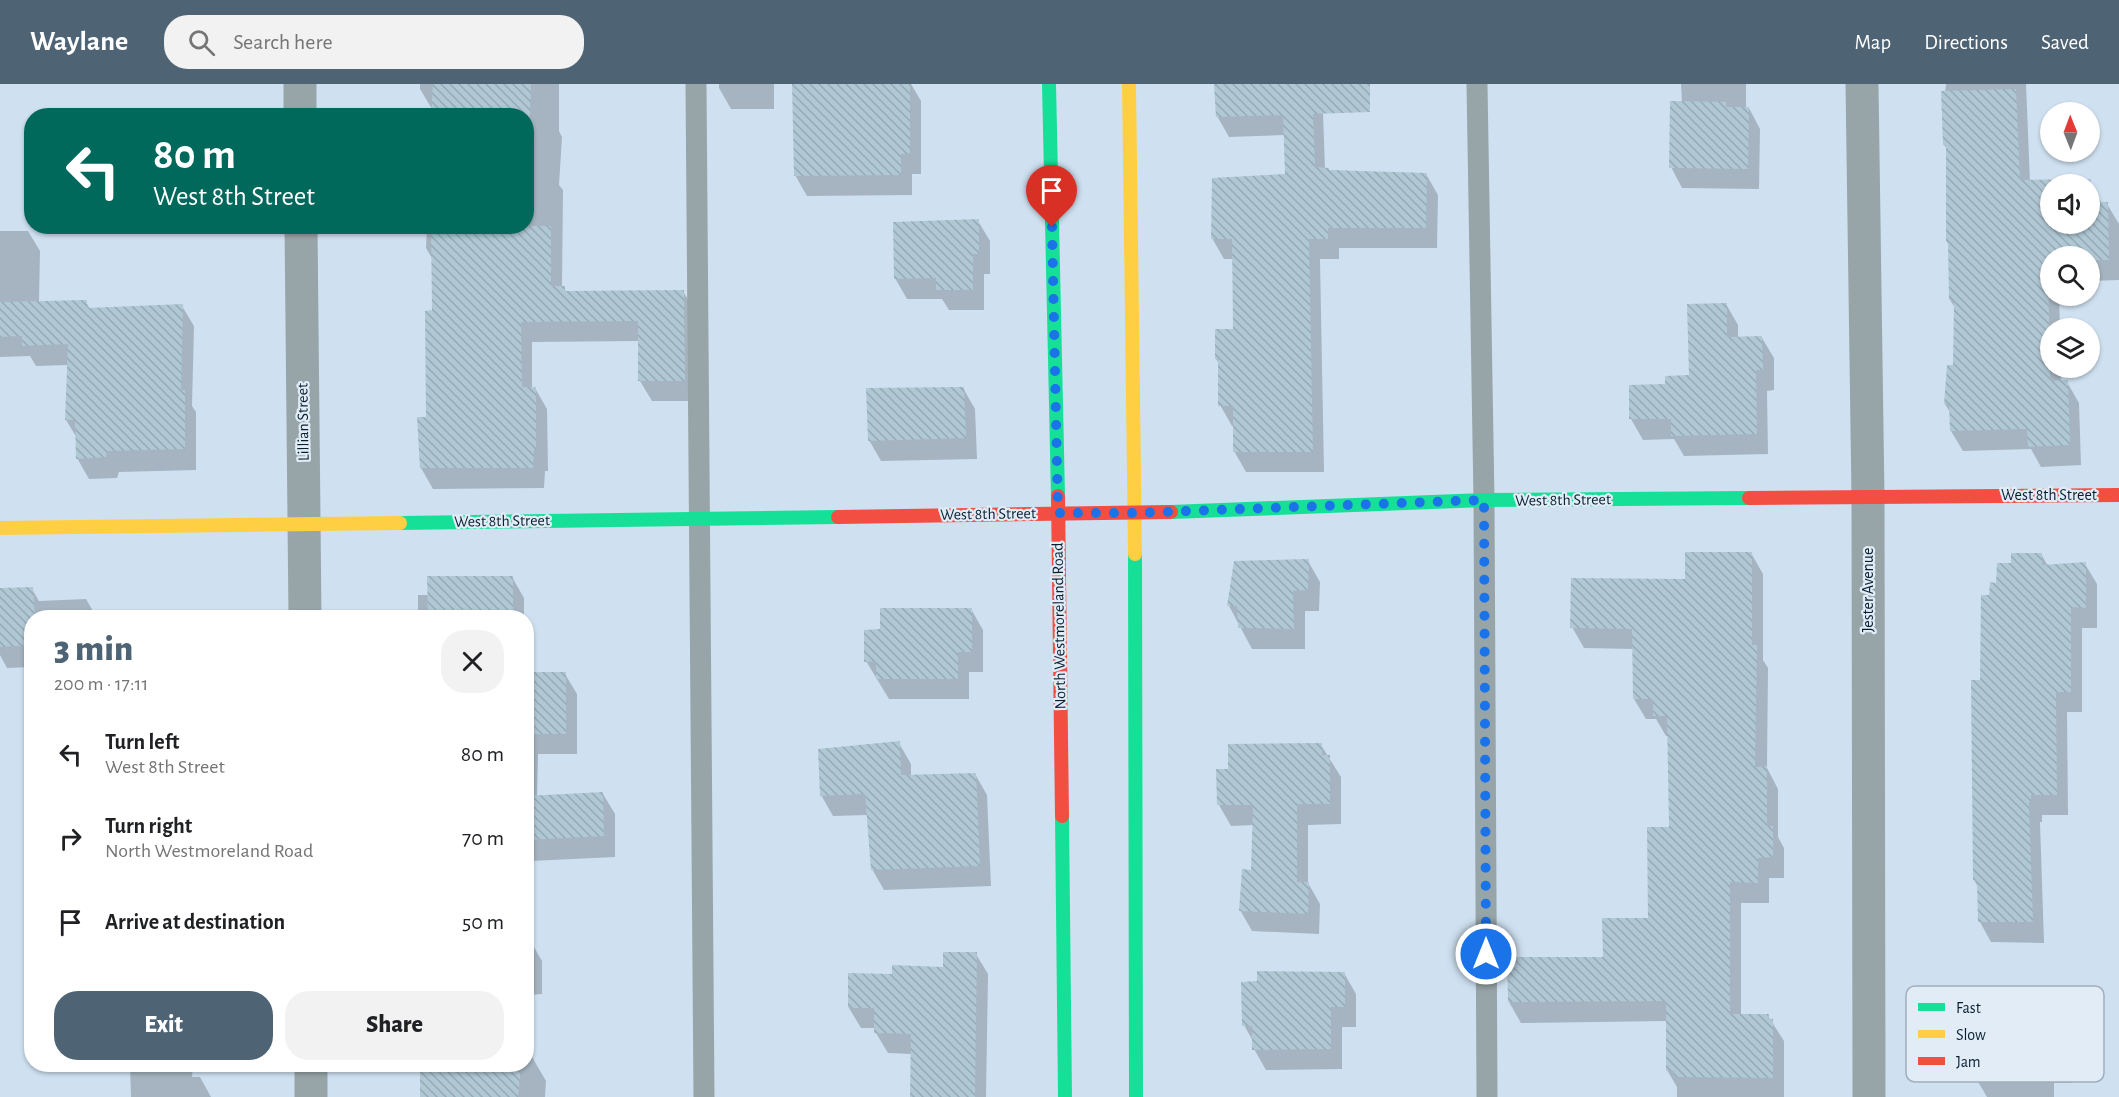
<!DOCTYPE html>
<meta charset="utf-8">
<style>
:root{--surface:#fff;--page:#f2f2f2;--text:#202124;--muted:#757577;--accent:#4e6374}
body{margin:0;font-family:"Alegreya Sans",sans-serif;background:var(--page);color:var(--text);height:100vh;display:flex;flex-direction:column;font-size:22px;white-space:nowrap}
*{box-sizing:border-box;margin:0}
p{font-size:20px;color:var(--muted)}
.icon{flex:none;width:33px;height:33px;fill:none;stroke:currentColor;stroke-width:2;stroke-linecap:round;stroke-linejoin:round}
.map{position:relative;flex:1;overflow:hidden}
.drawer{position:absolute;left:24px;top:526px;width:510px;height:462px;display:flex;flex-direction:column;background:var(--surface);border-radius:24px;box-shadow:0 2px 4px #0004}
.drawer>*{flex:none}
.top-card{position:absolute;left:24px;top:24px;width:510px;height:126px;border-radius:24px;box-shadow:0 2px 4px #0004;background:#00695c;color:#fff;overflow:hidden}
.needle{width:39px;rotate:359deg}
.controls{position:absolute;left:2040px;top:18px;display:grid;gap:12px}
.controls a{display:grid;place-items:center;width:60px;height:60px;border-radius:50%;background:var(--surface);box-shadow:0 2px 4px #0004;font-size:30px}
.pin{position:absolute;display:grid;place-items:center;width:51px;height:51px;color:#fff;margin:-62px -26px;border-radius:50% 50% 50% 0;rotate:-45deg;box-shadow:0 0 6px #0007}
.pin .icon{rotate:45deg}
.me{position:absolute;width:66px;margin:-33px;rotate:0deg;stroke-linejoin:round;filter:drop-shadow(0 0 4px #0008)}
.turn{display:flex;align-items:center;gap:21px;height:126px;padding:0 30px;font-size:27px}
.turn .icon{width:78px;height:78px;stroke-width:2.5}
.turn b{display:block;font-size:42px;line-height:51px}
.round{display:grid;place-items:center;flex:none;width:63px;height:63px;border-radius:24px;background:var(--page)}
.overview{display:flex;align-items:center;justify-content:space-between;height:102px;padding:0 30px}
h1{font-size:36px;font-weight:800;line-height:45px;color:var(--accent)}
.action{display:flex;gap:12px;margin-top:auto;padding:12px 30px}
.action a{flex:1;height:69px;border-radius:24px;background:var(--accent);color:#fff;font-size:24px;font-weight:800;line-height:69px;text-align:center}
.action a+a{background:var(--page);color:var(--text)}
ul{padding:0;list-style:none}
li{display:flex;align-items:center;gap:18px;height:84px;padding:0 30px}
li div{flex:1}
li b{display:block;font-size:22px}
li em{font-style:normal}
header{display:flex;align-items:center;gap:36px;box-sizing:border-box;height:84px;padding:0 30px;background:var(--accent);color:#fff}
header strong{font-size:28px}
nav{display:flex;gap:33px;margin-inline-start:auto;font-size:21px}
.search{width:420px;height:54px;background:var(--page);display:flex;align-items:center;gap:15px;box-sizing:border-box;padding:0 21px;border-radius:24px;color:var(--muted);font-size:22px}
.map>svg:first-child{display:block}
.shadow{fill:#0003;fill-rule:evenodd}
.building{fill:url(#building-back-hatch);fill-rule:evenodd}
.lines{fill:none;stroke-linecap:round;stroke-linejoin:round}
.lane{stroke:#98a5a8;stroke-width:21}
.street{stroke:#98a5a8;stroke-width:33}
.fast{stroke:#16e098;stroke-width:14}
.slow{stroke:#ffcf43;stroke-width:14}
.jam{stroke:#f24e42;stroke-width:14}
.route{stroke:#1a73e8;stroke-width:10;stroke-dasharray:0 18}
.labels{text-anchor:middle;dominant-baseline:central;stroke-width:4.5;stroke-linejoin:round;paint-order:stroke}
.street-label{font-size:16px;fill:#081f30;stroke:#e1ecf6}
.key{fill:#e1ecf6;stroke:#a0aebb;stroke-width:1.5}
.key-label{font-size:16px;fill:#081f30}
</style>
<header>
<strong>Waylane</strong>
<div class="search"><svg class="icon" aria-label="search" viewBox="0 0 24 24"><circle cx="10" cy="10" r="6"/><path d="M15 15l6 6"/></svg>Search here</div>
<nav><a>Map</a><a>Directions</a><a>Saved</a></nav>
</header>
<div class="map">
<svg width="2119" height="1013" viewBox="0 0 2119 1013">
<defs>
<pattern id="building-back-hatch" width="6" height="6" patternUnits="userSpaceOnUse" patternTransform="scale(1.5)"><rect width="6" height="6" fill="#b0c7d4"/><path d="M-1 5l2 2M0 0l6 6M5-1l2 2" fill="none" stroke="#96aab6"/></pattern>
</defs>
<rect width="100%" height="100%" fill="#cfe1f1"/>
<g class="shadow">
<path d="M420 0H559V47L562 53 559 101 563 106 562 203 567 208 683 207 695 228 696 317H652L640 297 639 257 532 258V304H535L547 325 548 387H545L544 404 433 405 421 384 427 334 434 228 433 176 426 164 427 142H526V32L432 25 420 5Z"/>
<path d="M719 0H774V25H731L719 4Z"/>
<path d="M793 0H911L921 17V90H912V111L807 112 795 91Z"/>
<path d="M1216 0H1322L1325 85 1329 87 1426 90 1438 111 1437 164H1339V175H1320L1324 388H1246L1234 367V342H1232L1220 321V281L1216 275 1235 246 1234 175H1224L1212 154 1286 92 1285 51 1229 53 1217 32Z"/>
<path d="M1681 0H1746V24H1749L1760 45 1759 105 1682 104 1671 83 1682 19Z"/>
<path d="M1946 0H2026L2030 98 2090 97 2102 120H2107L2119 140V196L2090 197V172H2050V212H2059L2060 244H2050V284H2060L2061 298H2067L2079 319 2081 381 2041 383 2031 365 1963 367 1951 347V330L1945 320 1948 282H1955L1956 225 1950 216 1949 161 1947 158 1948 66 1944 61 1942 9H1945ZM2050 100H2090V140H2050Z"/>
<path d="M978 137 990 157V190H984V226H949L942 215H907L895 194Z"/>
<path d="M0 147H28L40 167 39 219 86 218 90 225 182 222 194 242 192 322 196 328V386L119 388 117 394 89 395 77 374V354L66 336 68 281 36 282 30 272 0 273Z"/>
<path d="M1726 220 1738 241V254H1762L1774 274V306L1767 307 1768 370 1684 372 1674 355 1643 356 1631 335 1667 301 1690 293Z"/>
<path d="M963 304 975 325 977 375 881 377 869 356Z"/>
<path d="M1751 469 1763 490V576L1768 584 1767 684 1778 705V753L1784 764V794H1769V819H1741V931L1768 932 1784 957V1013H1677V1003L1667 986V937L1521 939 1509 918V874H1604L1649 835 1671 744 1669 652H1666L1656 635H1646L1634 615V565L1584 564 1572 543Z"/>
<path d="M2041 470 2048 482 2085 480 2097 500V544H2082V628H2067L2068 731H2042V738H2040L2044 859 1991 858 1980 838 1978 803 1974 796 1981 598 1998 501 2013 480Z"/>
<path d="M1308 477 1320 498 1319 527H1305V565H1252L1229 522 1235 478Z"/>
<path d="M512 493 524 514V534H418V511H429Z"/>
<path d="M32 505 39 517 86 515 97 534H32V583L7 584 0 571V506Z"/>
<path d="M971 525 983 546V588H969V615H889L866 577 882 547Z"/>
<path d="M526 590H565L577 610V670H538L537 713 603 710 615 730V773L531 777 530 810H526Z"/>
<path d="M899 659 911 680V693L975 690 987 711 991 802 884 806 872 785 868 731 833 732 821 711Z"/>
<path d="M1321 661 1341 693V740L1308 741V799L1320 820 1319 850 1252 847 1240 826 1252 787 1254 741 1231 742 1219 721 1230 687Z"/>
<path d="M526 856H530L542 877V910L527 911 528 966 546 997 545 1013H421V981H526Z"/>
<path d="M976 870 988 890 986 1013H912V970L888 969 876 949V944H861L849 924 894 891 944 884Z"/>
<path d="M1344 889 1356 910V943H1342V985L1266 986 1254 965V959L1244 941Z"/>
<path d="M2087 918 2099 939V980L2072 981V999H2054V1013H1987L1977 996 1983 953Z"/>
<path d="M130 981H193L192 993H200L211 1013H131Z"/>
</g>
<g class="building">
<path d="M433 0H531L530 32H431Z"/>
<path d="M792 0H910V69L901 70V91L794 92Z"/>
<path d="M1214 0H1370V28L1313 30 1315 83 1329 84V86L1427 89 1426 144H1328V155H1309L1313 368H1233V322H1218V275H1215V245H1233L1232 155H1211L1212 94 1285 90 1283 31 1216 33Z"/>
<path d="M2016 5 2020 96 2091 95V118H2108L2109 176H2090V172H2050V177H2048L2050 297 2068 296 2070 361 2028 363 2027 345 1950 347 1949 320H1944L1947 281H1953L1954 217 1949 216 1948 158H1946V61H1943L1941 7ZM2050 100H2090V140H2050Z"/>
<path d="M1670 17 1726 18V23H1749L1748 85 1669 84Z"/>
<path d="M979 135V170H973V206H936V194L894 195 893 138Z"/>
<path d="M431 142H551V202H565V207L684 206 685 297H638V237L521 238 522 303H536V366H534L533 384H420L417 333H426L425 227 432 226Z"/>
<path d="M87 216V224L183 220 181 306H185V365L107 367 106 373 76 375 75 336H65L68 260 22 262V252L0 253V218Z"/>
<path d="M1727 219V253L1762 252 1763 286H1756L1757 350 1671 352V335H1629V301L1665 300V292L1689 291 1687 220Z"/>
<path d="M964 303 966 354 868 357 866 304Z"/>
<path d="M1685 468H1752V561H1757L1755 683 1767 682V742H1773V773L1758 774V799L1730 798V930H1769L1768 935H1773V994L1674 993V987H1666V917L1508 918 1507 873H1603L1602 834H1648L1647 743H1669L1667 632H1653V615H1633L1632 545 1570 544 1571 494 1685 495Z"/>
<path d="M2011 469H2042V481L2086 478V524L2071 523V608H2056L2057 711H2031V718H2029L2033 838H1978L1977 796H1973L1971 596H1980L1981 511H1989L1990 498 1996 499 1997 479H2011Z"/>
<path d="M1309 475 1308 506 1293 507 1294 545 1238 544 1237 522H1227L1234 477Z"/>
<path d="M427 492H513V534H428Z"/>
<path d="M33 503 35 534H32V561L0 563V504Z"/>
<path d="M880 524H972V568H958V595H876V577L864 578V546L880 545Z"/>
<rect x="526" y="588" width="40" height="62"/>
<path d="M900 657 901 691 976 689 980 782 871 786 865 710 820 712 818 665Z"/>
<path d="M1322 659V671H1330V720H1297V798H1309L1308 830 1239 827 1242 785 1251 786 1253 721H1217L1216 685H1228V660Z"/>
<path d="M603 708 604 752 526 756V712Z"/>
<path d="M943 868H977L975 1013H910L911 950 874 949V924H848V889L892 890V881L943 883Z"/>
<path d="M1257 887 1345 888V923H1331V965L1252 966V942H1242L1241 898 1257 897Z"/>
<path d="M420 981H521L518 1013H420Z"/>
</g>
<g class="lines">
<g class="lane">
<path d="M696 0 704 1013"/>
<path d="M1477 0 1484 416 1487 1013"/>
</g>
<g class="street">
<path d="M300 0V32"/>
<path d="M1862 0 1868 413 1869 1013"/>
<path d="M301 142 305 534"/>
<path d="M311 981V1013"/>
</g>
<g class="fast">
<path d="M1049 0 1058 412"/>
<path d="M1171 428 1484 416 1749 414"/>
<path d="M400 439 838 433"/>
<path d="M1135 470 1136 1013"/>
<path d="M1062 732 1065 1013"/>
</g>
<g class="slow">
<path d="M1129 0 1135 470"/>
<path d="M0 444 400 439"/>
</g>
<g class="jam">
<path d="M1058 412 1062 732"/>
<path d="M1749 414 2119 411"/>
<path d="M838 433 1171 428"/>
</g>
</g>
<g class="lines">
<path class="route" d="M1052 143 1058 429H1135L1484 416 1486 870"/>
</g>
<g class="labels">
<g class="street-label">
<text transform="translate(303 338) rotate(-91)">Lillian Street</text>
<text x="2049" y="411">West 8th Street</text>
<text transform="translate(1563 416) rotate(-1)">West 8th Street</text>
<text transform="translate(988 430) rotate(-1)">West 8th Street</text>
<text transform="translate(502 437) rotate(-1)">West 8th Street</text>
<text transform="translate(1868 506) rotate(-90)">Jester Avenue</text>
<text transform="translate(1059 542) rotate(-91)">North Westmoreland Road</text>
</g>
</g>
<rect x="1906" y="902" width="198" height="96" rx="9" class="key"/>
<rect x="1918" y="919" width="27" height="8" fill="#16e098"/>
<rect x="1918" y="946" width="27" height="8" fill="#ffcf43"/>
<rect x="1918" y="973" width="27" height="8" fill="#f24e42"/>
<g class="key-label">
<text x="1956" y="929">Fast</text>
<text x="1956" y="956">Slow</text>
<text x="1956" y="983">Jam</text>
</g>
</svg>
<div class="controls">
<a><svg class="needle" viewBox="-14 -14 28 28"><path d="M0-13l5 13h-10z" fill="#e53935"/><path d="M0 13l5-13h-10z" fill="#757577"/></svg></a>
<a><svg class="icon" aria-label="sound" viewBox="0 0 24 24"><path d="M4 9h4l5-4v14l-5-4H4zM17 9q2 3 0 6"/></svg></a>
<a><svg class="icon" aria-label="search" viewBox="0 0 24 24"><circle cx="10" cy="10" r="6"/><path d="M15 15l6 6"/></svg></a>
<a><svg class="icon" aria-label="layers" viewBox="0 0 24 24"><path d="M12 4l9 5-9 5-9-5zM3 14l9 5 9-5"/></svg></a>
</div>
<div class="pin" style="left:1052px;top:143px;background:#d93025"><svg class="icon" aria-label="arrive" viewBox="0 0 24 24"><path d="M6 21V4h12l-3 4 3 4H6"/></svg></div>
<svg class="me" style="left:1486px;top:870px" viewBox="-20 -20 40 40"><circle r="17" fill="#1a73e8" stroke="#fff" stroke-width="3"/><path d="M0-11L8 9 0 5-8 9z" fill="#fff"/></svg>
<div class="top-card">
<div class="turn"><svg class="icon" aria-label="left" viewBox="0 0 24 24"><path d="M17 20v-9H6M10 6l-5 5 5 5"/></svg><div><b>80 m</b>West 8th Street</div></div>
</div>
<section class="drawer">
<div class="overview"><div><h1>3 min</h1><p>200 m · 17:11</p></div><a class="round"><svg class="icon" aria-label="close" viewBox="0 0 24 24"><path d="M6 6l12 12M18 6L6 18"/></svg></a></div>
<ul>
<li><svg class="icon" aria-label="left" viewBox="0 0 24 24"><path d="M17 20v-9H6M10 6l-5 5 5 5"/></svg><div><b>Turn left</b><p>West 8th Street</p></div><em>80 m</em></li>
<li><svg class="icon" aria-label="right" viewBox="0 0 24 24"><path d="M7 20v-9h11M14 6l5 5-5 5"/></svg><div><b>Turn right</b><p>North Westmoreland Road</p></div><em>70 m</em></li>
<li><svg class="icon" aria-label="arrive" viewBox="0 0 24 24"><path d="M6 21V4h12l-3 4 3 4H6"/></svg><div><b>Arrive at destination</b></div><em>50 m</em></li>
</ul>
<div class="action"><a>Exit</a><a>Share</a></div>
</section>
</div>
